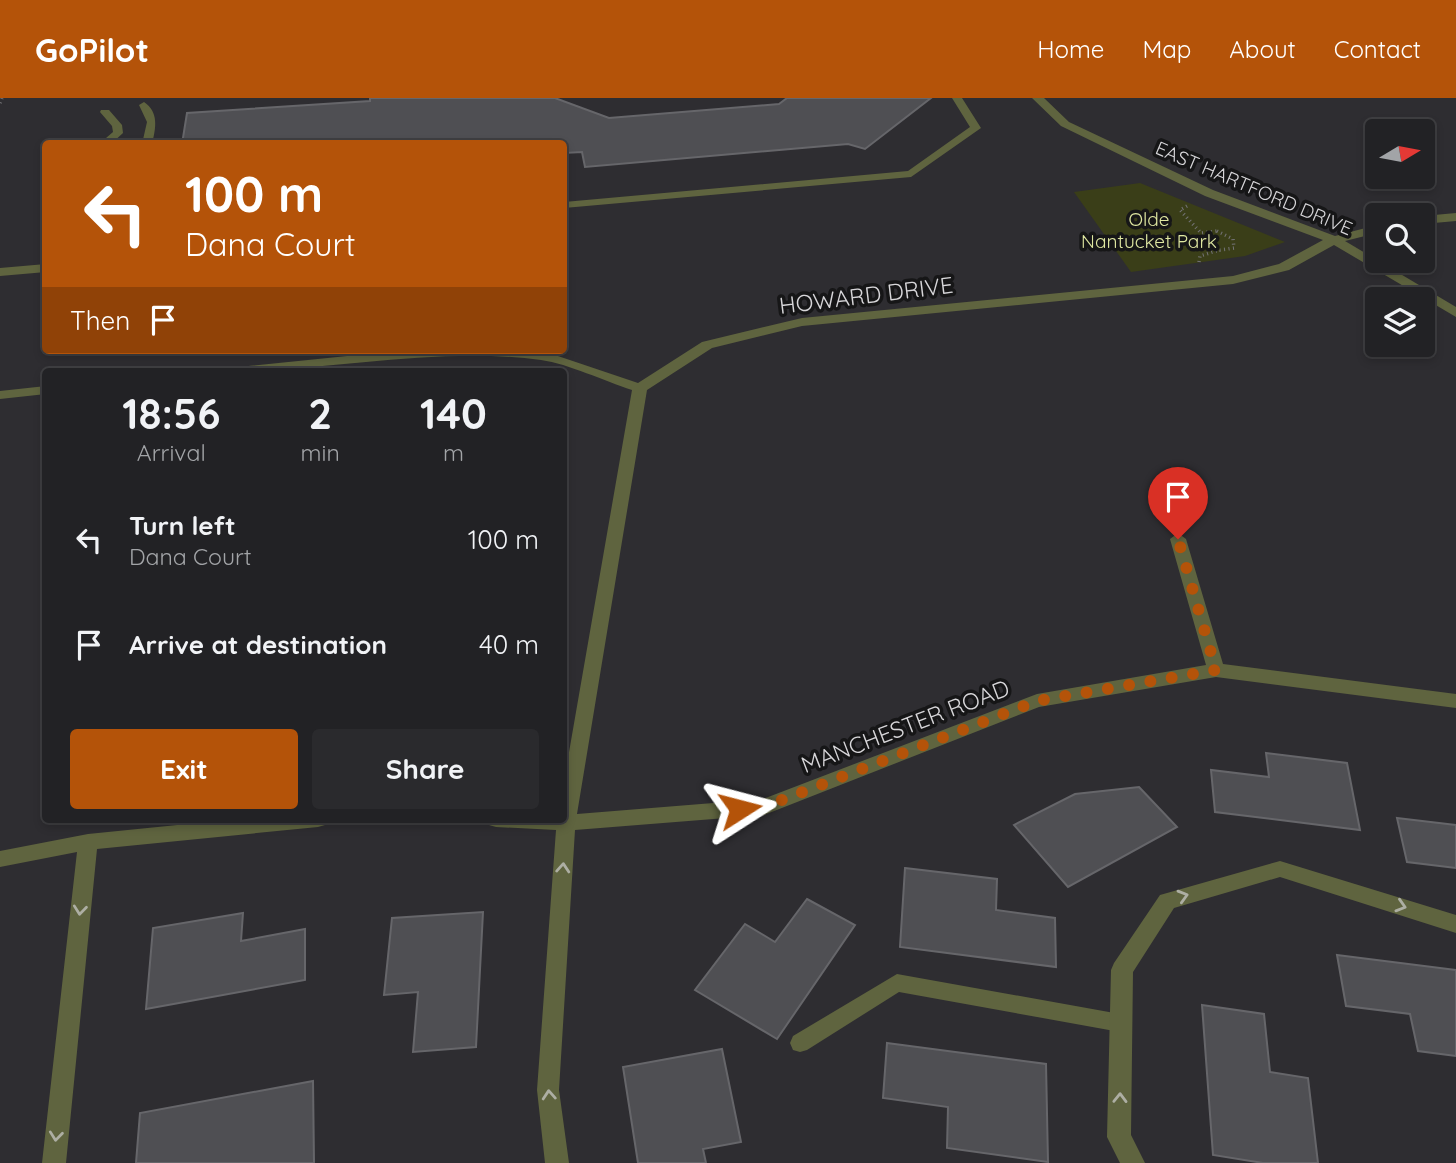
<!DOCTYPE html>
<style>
:root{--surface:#222225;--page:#2a2a2d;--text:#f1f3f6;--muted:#a2a4a7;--line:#3f3f42;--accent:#b45309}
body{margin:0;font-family:Quicksand,sans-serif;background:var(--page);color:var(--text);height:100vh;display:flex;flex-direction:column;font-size:26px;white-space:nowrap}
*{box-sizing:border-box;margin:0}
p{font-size:23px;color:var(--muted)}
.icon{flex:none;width:38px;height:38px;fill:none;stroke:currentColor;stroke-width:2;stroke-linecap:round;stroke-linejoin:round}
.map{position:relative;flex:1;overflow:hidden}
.drawer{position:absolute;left:42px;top:270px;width:525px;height:455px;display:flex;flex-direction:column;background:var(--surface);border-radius:7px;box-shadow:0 4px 10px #0003,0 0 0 2px var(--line)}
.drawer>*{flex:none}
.guide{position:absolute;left:42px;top:42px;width:525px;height:214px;border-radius:7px;box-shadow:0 4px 10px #0003,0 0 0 2px var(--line);background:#b45309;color:#fff;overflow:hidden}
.needle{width:46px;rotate:80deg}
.tools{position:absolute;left:1365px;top:21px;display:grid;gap:14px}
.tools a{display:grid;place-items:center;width:70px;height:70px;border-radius:7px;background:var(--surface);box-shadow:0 4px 10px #0003,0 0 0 2px var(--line);font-size:35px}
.pin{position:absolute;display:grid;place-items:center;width:60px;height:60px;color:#fff;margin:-72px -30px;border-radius:50% 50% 50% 0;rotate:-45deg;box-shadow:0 0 7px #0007}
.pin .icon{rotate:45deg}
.me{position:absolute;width:77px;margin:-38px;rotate:81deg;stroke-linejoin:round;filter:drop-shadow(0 0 5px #0008)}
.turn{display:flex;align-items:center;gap:24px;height:147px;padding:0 28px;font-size:32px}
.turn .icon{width:91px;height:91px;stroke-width:2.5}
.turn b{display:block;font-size:49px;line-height:60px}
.then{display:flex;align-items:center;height:66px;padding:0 28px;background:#0003;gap:14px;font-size:26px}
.eta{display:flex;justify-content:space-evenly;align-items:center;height:119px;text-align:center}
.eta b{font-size:42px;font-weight:700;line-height:49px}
.cta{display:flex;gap:14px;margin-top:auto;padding:14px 28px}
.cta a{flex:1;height:80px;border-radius:7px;background:var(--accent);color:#fff;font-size:28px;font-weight:700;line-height:80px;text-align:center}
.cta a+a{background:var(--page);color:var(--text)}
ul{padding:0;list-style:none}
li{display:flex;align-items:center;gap:21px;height:105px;padding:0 28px}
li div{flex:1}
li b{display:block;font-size:26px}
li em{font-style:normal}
header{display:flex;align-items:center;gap:42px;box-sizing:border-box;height:98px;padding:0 35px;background:var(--accent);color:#fff}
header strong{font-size:33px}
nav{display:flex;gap:38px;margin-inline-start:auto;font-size:24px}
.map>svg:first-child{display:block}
.green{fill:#3a3e18}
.building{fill:#4f4f53;stroke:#66666a;stroke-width:2}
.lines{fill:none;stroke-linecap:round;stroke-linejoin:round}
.path{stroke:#757478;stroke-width:3.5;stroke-dasharray:1 3.5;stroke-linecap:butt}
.lane{fill:#5f643f;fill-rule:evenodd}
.street{fill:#5f643f;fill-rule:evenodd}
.oneway{stroke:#adaea3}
.route{stroke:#b45309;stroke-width:12;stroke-dasharray:0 21.6}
.labels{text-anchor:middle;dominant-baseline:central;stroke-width:7;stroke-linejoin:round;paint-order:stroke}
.far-street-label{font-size:19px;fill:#d7d6d9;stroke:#161617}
.far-park-label{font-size:19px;fill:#dfe7a1;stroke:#161617}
.street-label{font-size:23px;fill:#d7d6d9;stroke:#161617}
</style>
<header>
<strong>GoPilot</strong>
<nav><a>Home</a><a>Map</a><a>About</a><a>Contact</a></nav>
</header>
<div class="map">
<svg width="1456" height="1065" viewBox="0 0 1456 1065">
<rect width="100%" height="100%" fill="#2e2d31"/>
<path class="green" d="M1140 85 1285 144 1245 158 1131 174 1074 94Z"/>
<g class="building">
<path d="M370 0H555L609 20 779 6 787 0H931L865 51 848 46 585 69 582 54 564 55V46H182L187 15 370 3Z"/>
<path d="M1266 655 1347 665 1360 732 1215 714 1211 672 1269 679Z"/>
<path d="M1139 689 1177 729 1068 789 1014 727 1075 696Z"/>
<path d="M1397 720 1456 727V770L1407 764Z"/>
<path d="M905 770 997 781 996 812 1055 820 1056 869 900 849Z"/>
<path d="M807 801 855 827 777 941 695 892 745 826 775 844Z"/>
<path d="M483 814 476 949 413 954 418 894 384 897 392 820Z"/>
<path d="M243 815 241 843 305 831V882L146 911 153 830Z"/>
<path d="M1337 857 1456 872V958L1418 953 1410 916 1346 908Z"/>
<path d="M1202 907 1264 916 1270 974 1308 980 1318 1065H1263L1213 1057Z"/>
<path d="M887 945 1046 966 1048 1064 947 1050 948 1009 883 1000Z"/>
<path d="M722 951 741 1044 703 1051 706 1065H638L623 969Z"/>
<path d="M313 983 314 1065H136L140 1015Z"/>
</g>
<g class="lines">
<g class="path">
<path d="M0 5 2 0"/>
<path d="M1187 108 1180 112 1201 135"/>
<path d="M1217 133 1233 141 1234 150 1220 152 1203 147 1201 135Z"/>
<path d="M1199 164 1200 158 1219 152"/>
</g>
<g class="lane">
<path d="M952 0H962L981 30 911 79 564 110V104L908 73 970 29Z"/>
<path d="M144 4C159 14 156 30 152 46H142L147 24 139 7Z"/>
<path d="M101 12H109L122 27 123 35 111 46H99L113 34 112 28 100 14Z"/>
<path d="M46 166V174L0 178V170Z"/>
<path d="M897 876 1120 916 1127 919 1130 925 1127 931 1120 934 899 894 807 952 800 954 793 952 790 945 793 938Z"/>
</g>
<g class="street">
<path d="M1032 0H1044L1069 24 1213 92 1335 138 1377 127V135L1345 143 1456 209V219L1334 147 1289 172 1233 186 802 228 712 250 647 292 577 716 763 701 1037 596 1206 567 1170 441 1178 435 1186 441 1223 566 1456 596V610L1216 579 1039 609 764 717 575 732 559 992 569 1065H545L537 992 556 732 496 729 489 727 486 721H564V683L632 292C604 283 569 266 541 262 437 248 334 273 231 273L238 269 406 252H508L549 255 638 285 702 244 802 220 1233 178 1279 166 1323 142 1205 98 1061 28Z"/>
<path d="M1456 115V123L1423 126V118Z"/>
<path d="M46 288V296L0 301V293Z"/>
<path d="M237 721H328L325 727 318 729 97 751 66 1065H42L77 754 0 769V753L88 736Z"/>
<path d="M1280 763 1456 817V835L1280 779 1174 810 1133 874 1131 1037 1145 1065H1120L1107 1039 1111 872 1114 865 1160 797Z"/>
</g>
</g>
<defs><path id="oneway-chevron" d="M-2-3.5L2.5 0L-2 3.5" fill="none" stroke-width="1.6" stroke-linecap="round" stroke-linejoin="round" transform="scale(1.75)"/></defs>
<g class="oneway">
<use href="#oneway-chevron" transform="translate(563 770) rotate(-86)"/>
<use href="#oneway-chevron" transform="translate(1183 798) rotate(-16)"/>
<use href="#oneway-chevron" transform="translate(1401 808) rotate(17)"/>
<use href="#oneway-chevron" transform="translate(80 812) rotate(96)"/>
<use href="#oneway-chevron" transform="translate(549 997) rotate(-94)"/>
<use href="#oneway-chevron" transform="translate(1120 1000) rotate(-89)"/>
<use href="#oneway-chevron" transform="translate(56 1038) rotate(96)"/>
</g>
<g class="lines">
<path class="route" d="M740 711 764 709 1037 603 1216 572 1178 441"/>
</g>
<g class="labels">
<g class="far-street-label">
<text transform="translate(1254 90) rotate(23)">EAST HARTFORD DRIVE</text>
</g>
<g class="far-park-label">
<text x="1149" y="121">Olde<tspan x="1149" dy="22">Nantucket Park</tspan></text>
</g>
<g class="street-label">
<text transform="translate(866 197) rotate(-7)">HOWARD DRIVE</text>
<text transform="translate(905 628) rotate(-21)">MANCHESTER ROAD</text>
</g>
</g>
</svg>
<div class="tools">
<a><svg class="needle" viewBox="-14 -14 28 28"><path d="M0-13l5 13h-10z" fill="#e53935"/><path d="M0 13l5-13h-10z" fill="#a2a4a7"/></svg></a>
<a><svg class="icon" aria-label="search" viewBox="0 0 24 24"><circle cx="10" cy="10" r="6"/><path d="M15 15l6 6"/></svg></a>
<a><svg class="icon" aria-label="layers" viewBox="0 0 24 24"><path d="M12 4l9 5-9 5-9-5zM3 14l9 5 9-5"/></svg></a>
</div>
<div class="pin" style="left:1178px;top:441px;background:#d93025"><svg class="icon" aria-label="arrive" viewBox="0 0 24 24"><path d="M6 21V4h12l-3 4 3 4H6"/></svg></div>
<svg class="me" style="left:740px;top:711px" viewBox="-20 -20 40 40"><path d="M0-17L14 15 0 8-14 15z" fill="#b45309" stroke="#fff" stroke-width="4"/></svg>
<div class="guide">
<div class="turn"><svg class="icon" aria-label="left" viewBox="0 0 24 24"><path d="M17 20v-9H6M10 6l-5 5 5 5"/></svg><div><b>100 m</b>Dana Court</div></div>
<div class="then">Then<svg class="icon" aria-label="arrive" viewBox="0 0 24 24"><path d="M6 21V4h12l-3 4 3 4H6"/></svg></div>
</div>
<section class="drawer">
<div class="eta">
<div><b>18:56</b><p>Arrival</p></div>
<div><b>2</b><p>min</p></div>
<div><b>140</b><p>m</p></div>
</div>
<ul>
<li><svg class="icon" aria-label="left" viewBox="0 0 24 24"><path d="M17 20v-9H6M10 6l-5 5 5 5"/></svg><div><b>Turn left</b><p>Dana Court</p></div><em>100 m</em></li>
<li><svg class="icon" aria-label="arrive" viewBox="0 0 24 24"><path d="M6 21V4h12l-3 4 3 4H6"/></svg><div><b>Arrive at destination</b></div><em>40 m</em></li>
</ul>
<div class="cta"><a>Exit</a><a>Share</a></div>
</section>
</div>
